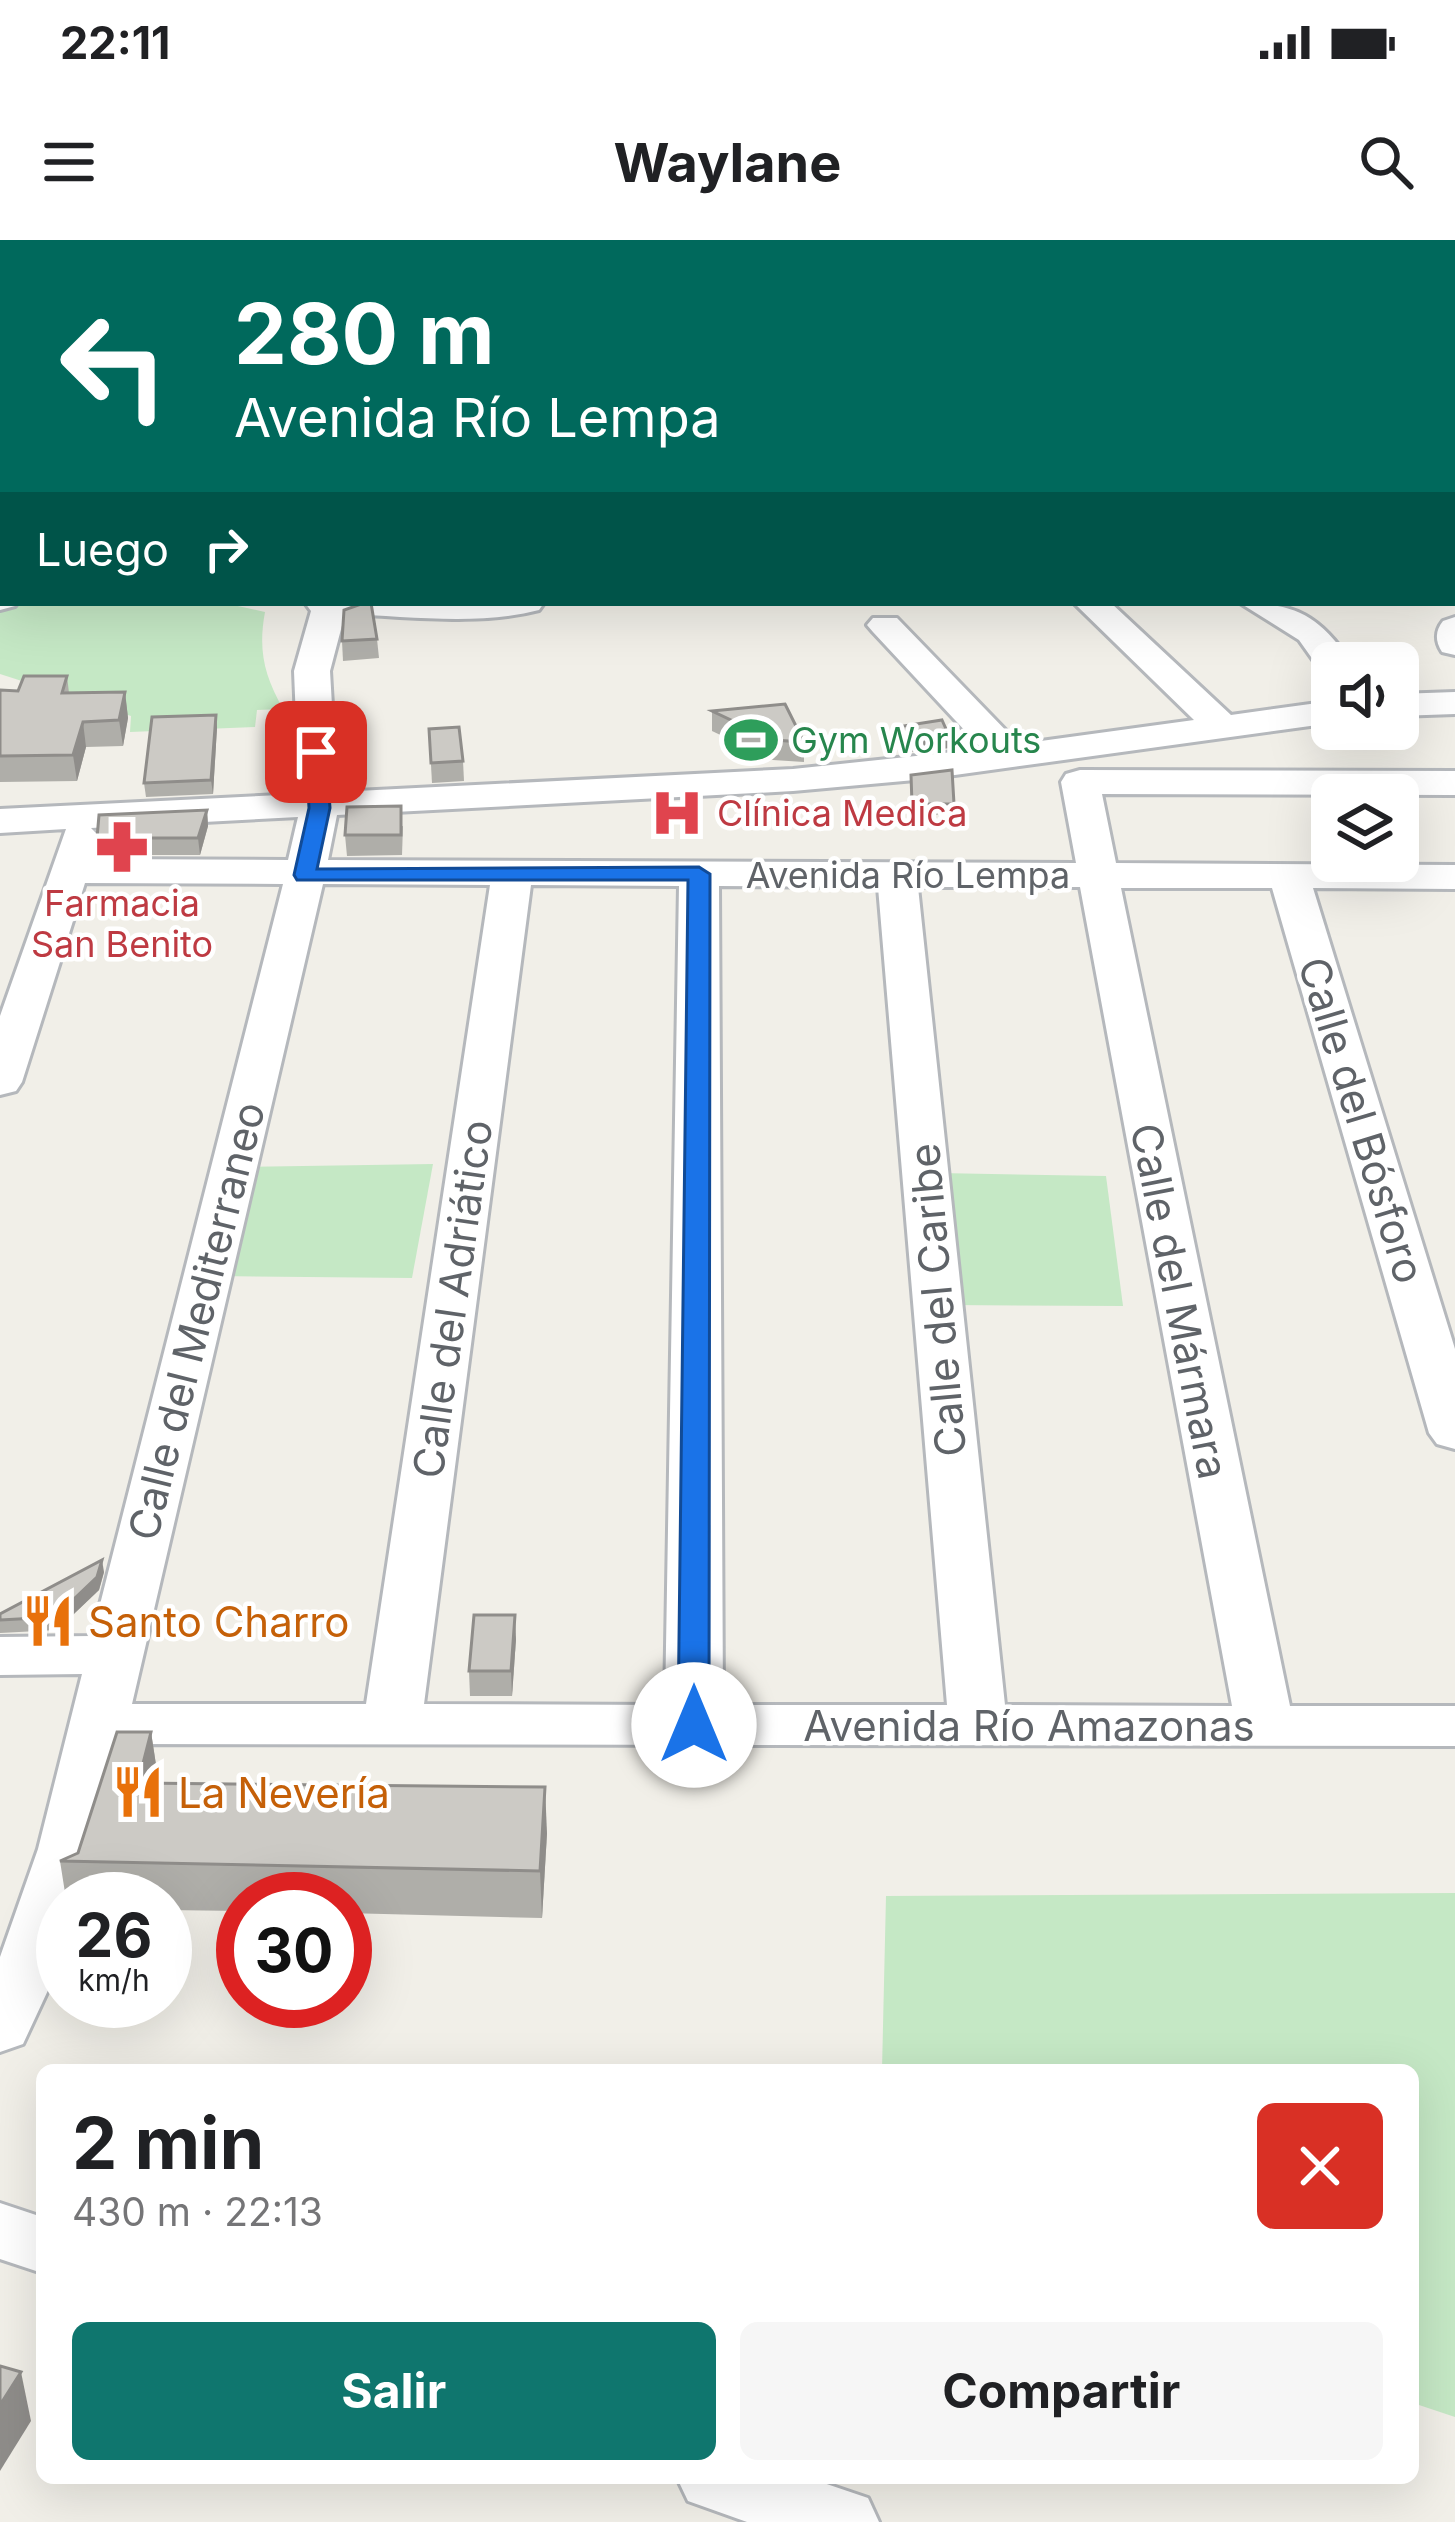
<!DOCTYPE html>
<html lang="es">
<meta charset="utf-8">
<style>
:root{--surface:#fff;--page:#f6f6f6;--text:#202124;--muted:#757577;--accent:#0f766e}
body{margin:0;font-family:Inter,sans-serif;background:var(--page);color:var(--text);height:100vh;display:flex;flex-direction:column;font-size:45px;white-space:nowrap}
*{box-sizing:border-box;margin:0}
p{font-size:39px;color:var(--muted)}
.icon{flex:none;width:66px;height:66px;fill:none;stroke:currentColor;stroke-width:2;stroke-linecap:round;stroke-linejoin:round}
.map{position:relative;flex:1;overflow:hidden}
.details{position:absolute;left:36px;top:1824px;width:1383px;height:420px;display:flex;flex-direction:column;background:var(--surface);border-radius:18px;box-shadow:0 12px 48px #0002}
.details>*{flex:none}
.guide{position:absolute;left:0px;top:0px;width:1455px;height:366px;box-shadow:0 12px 48px #0002;background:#00695c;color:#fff;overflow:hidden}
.controls{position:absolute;left:1311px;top:402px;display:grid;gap:24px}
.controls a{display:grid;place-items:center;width:108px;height:108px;border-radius:18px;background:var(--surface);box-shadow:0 12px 48px #0002;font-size:60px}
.speed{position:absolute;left:36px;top:1632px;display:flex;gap:24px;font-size:60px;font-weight:700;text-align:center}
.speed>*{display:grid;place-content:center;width:156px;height:156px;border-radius:50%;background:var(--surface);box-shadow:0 12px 48px #0002;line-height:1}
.speed small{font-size:30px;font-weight:400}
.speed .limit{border:18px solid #d22;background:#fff;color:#111}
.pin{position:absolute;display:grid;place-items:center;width:102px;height:102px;color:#fff;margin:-51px;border-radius:24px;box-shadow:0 6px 18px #0006}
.me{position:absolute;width:132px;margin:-66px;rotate:0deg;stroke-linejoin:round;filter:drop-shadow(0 0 9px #0008)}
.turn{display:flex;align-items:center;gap:42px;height:252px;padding:0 36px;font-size:54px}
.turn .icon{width:156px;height:156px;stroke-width:2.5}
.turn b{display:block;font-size:84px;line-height:102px}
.then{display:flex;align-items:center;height:114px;padding:0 36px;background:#0003;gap:24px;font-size:45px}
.round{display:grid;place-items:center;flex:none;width:126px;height:126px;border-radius:18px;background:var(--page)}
.overview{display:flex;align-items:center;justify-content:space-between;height:204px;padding:0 36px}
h1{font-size:72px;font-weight:700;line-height:90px}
.button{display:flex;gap:24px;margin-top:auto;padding:24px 36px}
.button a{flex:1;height:138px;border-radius:18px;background:var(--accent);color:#fff;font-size:48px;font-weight:700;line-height:138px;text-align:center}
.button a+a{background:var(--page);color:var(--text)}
.status{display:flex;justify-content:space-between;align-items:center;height:84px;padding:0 60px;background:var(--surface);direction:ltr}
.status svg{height:33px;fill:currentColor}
header{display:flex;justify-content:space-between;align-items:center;height:156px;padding:0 36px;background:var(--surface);font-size:54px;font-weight:700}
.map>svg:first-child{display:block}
.green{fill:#c5e8c5}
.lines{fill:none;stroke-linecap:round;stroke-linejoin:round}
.minor-casing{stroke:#b5b8bc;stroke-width:6}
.minor{fill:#fff;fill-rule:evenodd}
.wall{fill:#afaea9}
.shaded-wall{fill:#8f8d8a}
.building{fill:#cccac5;stroke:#8f8d8a;stroke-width:3}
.route{fill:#1a73e8;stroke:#114b97;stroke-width:3}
.labels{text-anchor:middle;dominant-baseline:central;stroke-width:9;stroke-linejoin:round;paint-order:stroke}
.far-leisure-label{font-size:36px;fill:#27864d;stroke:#fff;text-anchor:start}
.far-health-label{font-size:36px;fill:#be3a42;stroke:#fff;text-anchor:start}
.far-street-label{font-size:36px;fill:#5f6368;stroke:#fff}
.street-label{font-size:42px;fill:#5f6368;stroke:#fff}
.food-label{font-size:42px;fill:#c56008;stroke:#fff;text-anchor:start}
</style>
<div class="status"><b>22:11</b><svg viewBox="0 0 49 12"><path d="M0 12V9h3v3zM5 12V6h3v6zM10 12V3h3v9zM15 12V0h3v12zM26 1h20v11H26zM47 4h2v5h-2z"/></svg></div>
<header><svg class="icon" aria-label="menu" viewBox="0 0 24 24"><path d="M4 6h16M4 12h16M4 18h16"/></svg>Waylane<svg class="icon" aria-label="search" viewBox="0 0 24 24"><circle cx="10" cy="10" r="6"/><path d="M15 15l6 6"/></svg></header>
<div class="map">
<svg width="1455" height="2282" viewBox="0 0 1455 2282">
<rect width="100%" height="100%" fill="#f1efe8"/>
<g class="green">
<path d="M31 363H224L265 372C258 410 264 435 283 469L257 470 255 487 130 492 131 476 0 434V367Z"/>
<path d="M433 924 412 1038 217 1036 241 927Z"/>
<path d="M938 933 1106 936 1123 1066 948 1065Z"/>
<path d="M1455 1653V2177L1413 2163V1830H882L886 1656Z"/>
</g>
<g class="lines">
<g class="minor-casing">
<g id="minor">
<path d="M389 0H436L438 3H391Z"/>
<path d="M1348 0H1374L1375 3H1349Z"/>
<rect x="1452" y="54" width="3" height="16"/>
<path d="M0 169 3 170V191L0 190Z"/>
<path d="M1452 172 1455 173V191L1452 190Z"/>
<rect x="1452" y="243" width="3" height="20"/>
<path d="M0 349 3 363H17L15 366 0 370Z"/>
<path d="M305 363H544L539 370C478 386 407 376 345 374L330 431 337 552 793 529 982 509 873 392 867 385 873 378H897L1019 504 1194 480 1074 363H1111L1231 475 1332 461V483L926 539 793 551 337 575 328 620 1076 623 1061 542 1066 534 1080 530 1455 531V555L1102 554 1116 623 1455 625V649L1313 648 1455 1109V1209L1437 1204 1429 1193 1272 648H1121L1290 1466H1455V1506L123 1504 82 1659H63V1718L23 1804 0 1812V1717L38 1609 82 1434 0 1435V1397L92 1396 283 644 85 643 22 842 16 851 0 855V776L66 589 0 593V569L299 554 294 431 311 371ZM298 577 288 620 93 619 100 597 91 588ZM323 644 490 645 366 1464H132ZM531 645 679 646 665 1465 424 1464ZM719 646 878 647 947 1465H723ZM918 647H1080L1232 1466 1005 1465Z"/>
<path d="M1240 363C1297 363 1319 376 1352 423H1332V433L1321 431 1299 400Z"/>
<path d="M1455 377V415L1442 412C1435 401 1435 391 1443 381Z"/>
<path d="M1455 452V474L1398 476V454Z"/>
<path d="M0 1963 42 1977V2033L0 2019Z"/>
<path d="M677 2238H809L868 2258 879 2282H747L688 2261Z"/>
</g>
</g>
<use href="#minor" class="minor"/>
</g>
<g class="wall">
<path d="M828 0H993L985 3H828Z"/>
<path d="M377 399 379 418 343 421 342 401Z"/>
<path d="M67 436 69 453 125 452 128 478 123 506 86 507 77 541 0 542V450L18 451Z"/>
<path d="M712 471 804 502V522L773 520 712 491Z"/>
<path d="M216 475 217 488 213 554 146 557 144 543Z"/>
<path d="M897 487 950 508 908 512 897 497Z"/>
<path d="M429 489 463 521 464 541 432 543Z"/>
<path d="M911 535 954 564V575L912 574Z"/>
<path d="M207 570 208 586 200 615H99L97 598Z"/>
<path d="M403 586 402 615 347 616 345 595Z"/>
<path d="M104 1332 99 1350 57 1390 0 1393V1374Z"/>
<path d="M516 1399 512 1456H470L469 1431Z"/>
<path d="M151 1492 158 1538 157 1543 547 1593 542 1678 345 1673V1659H243V1671L165 1670V1659H66L60 1621 78 1613Z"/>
</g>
<g class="shaded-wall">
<path d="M932 0H993L985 3H931Z"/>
<path d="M125 452 128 478 123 506 119 480Z"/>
<path d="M216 475 217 488 213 554 211 540Z"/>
<path d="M83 482 86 507 77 541 73 515Z"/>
<path d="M950 498V508L908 512 909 502Z"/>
<path d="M207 570 208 586 200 615 198 598Z"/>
<path d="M102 1320 104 1332 99 1350 57 1390 55 1377Z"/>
<path d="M515 1375 516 1399 512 1456 511 1431Z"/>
<path d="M151 1492 158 1538 145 1590 138 1543Z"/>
<path d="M545 1547 547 1593 542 1678 540 1631Z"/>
<path d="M21 2132 31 2181 0 2231V2165Z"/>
</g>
<g class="building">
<path d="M317 0H336L361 3H313Z"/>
<path d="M931 0 932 3H865L847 1Z"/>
<path d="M1023 0H1294L1297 3H1026Z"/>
<path d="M364 363H371L377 399 342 401 344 370Z"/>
<path d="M24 436H67L62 453 125 452 119 480 83 482 73 515 0 516V450L18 451Z"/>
<path d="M785 464 804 502 773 500 712 471Z"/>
<path d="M216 475 211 540 144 543 152 477Z"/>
<path d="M942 480 950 498 909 502 897 487Z"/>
<path d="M459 487 463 521 431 523 429 489Z"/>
<path d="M952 530 954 564H912L911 535Z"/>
<path d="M401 566V595H345L347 567Z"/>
<path d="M207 570 198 598H97L99 575Z"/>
<path d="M102 1320 97 1337 55 1377 0 1380V1374Z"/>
<path d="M474 1375H515L511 1431H469Z"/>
<path d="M117 1492H151L138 1543 545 1547 540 1631 60 1621 78 1613Z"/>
<path d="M0 2126 21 2132 0 2165Z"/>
</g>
<path class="route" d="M316 506 326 512 330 568 317 629 699 627 710 634 709 1485 705 1493H683L678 1485 688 640H297L294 635 309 568 306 512Z"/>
<defs>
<g id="stadium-bare" transform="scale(4.14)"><path d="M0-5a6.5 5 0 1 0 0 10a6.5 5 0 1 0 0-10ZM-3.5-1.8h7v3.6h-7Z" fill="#2e9e5b" stroke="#fff" stroke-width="2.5" paint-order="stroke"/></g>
<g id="hospital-bare" transform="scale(4.14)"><path d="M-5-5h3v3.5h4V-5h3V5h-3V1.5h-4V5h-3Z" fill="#e0444e" stroke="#fff" stroke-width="2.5" paint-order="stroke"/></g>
<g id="pharmacy-bare" transform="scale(4.14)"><path d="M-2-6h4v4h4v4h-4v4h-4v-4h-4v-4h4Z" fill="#e0444e" stroke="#fff" stroke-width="2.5" paint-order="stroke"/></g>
<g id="restaurant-bare" transform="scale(4.14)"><path d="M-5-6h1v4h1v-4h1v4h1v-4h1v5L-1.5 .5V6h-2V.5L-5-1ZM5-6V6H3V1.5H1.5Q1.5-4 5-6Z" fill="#e8710a" stroke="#fff" stroke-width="2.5" paint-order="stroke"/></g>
</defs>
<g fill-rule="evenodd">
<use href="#stadium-bare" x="751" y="500"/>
<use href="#hospital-bare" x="677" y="573"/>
<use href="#pharmacy-bare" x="122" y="607"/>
<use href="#restaurant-bare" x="48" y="1381"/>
<use href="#restaurant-bare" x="138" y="1552"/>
</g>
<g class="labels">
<g class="far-leisure-label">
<text x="791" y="500">Gym Workouts</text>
</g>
<g class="far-health-label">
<text x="717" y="573">Clínica Medica</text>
<text x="122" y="663" text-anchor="middle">Farmacia<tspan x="122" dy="41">San Benito</tspan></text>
</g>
<g class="far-street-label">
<text x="908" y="635">Avenida Río Lempa</text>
</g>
<g class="street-label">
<text transform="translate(1362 880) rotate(73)">Calle del Bósforo</text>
<text transform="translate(452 1059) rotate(-82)">Calle del Adriático</text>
<text transform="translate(937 1060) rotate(-95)">Calle del Caribe</text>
<text transform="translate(1180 1061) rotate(79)">Calle del Mármara</text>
<text transform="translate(196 1081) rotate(-76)">Calle del Mediterraneo</text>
<text x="1029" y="1485">Avenida Río Amazonas</text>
</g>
<g class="food-label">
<text x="88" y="1381">Santo Charro</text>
<text x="178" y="1552">La Nevería</text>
</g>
</g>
</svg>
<div class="controls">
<a><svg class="icon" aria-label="sound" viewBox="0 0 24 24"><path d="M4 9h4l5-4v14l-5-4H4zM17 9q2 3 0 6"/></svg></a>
<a><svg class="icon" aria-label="layers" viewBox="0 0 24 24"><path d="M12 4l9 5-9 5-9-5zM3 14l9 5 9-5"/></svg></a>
</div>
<div class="speed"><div>26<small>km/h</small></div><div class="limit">30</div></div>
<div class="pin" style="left:316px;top:512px;background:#d93025"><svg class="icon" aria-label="arrive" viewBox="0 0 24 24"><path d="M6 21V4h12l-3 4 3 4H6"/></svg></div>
<svg class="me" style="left:694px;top:1485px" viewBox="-20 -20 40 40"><circle r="19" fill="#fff"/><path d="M0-13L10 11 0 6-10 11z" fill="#1a73e8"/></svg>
<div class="guide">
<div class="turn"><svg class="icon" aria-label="left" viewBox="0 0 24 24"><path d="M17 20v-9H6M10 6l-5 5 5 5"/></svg><div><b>280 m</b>Avenida Río Lempa</div></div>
<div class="then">Luego<svg class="icon" aria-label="right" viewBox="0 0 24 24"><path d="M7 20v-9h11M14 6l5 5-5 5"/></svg></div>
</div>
<section class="details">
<div class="overview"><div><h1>2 min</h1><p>430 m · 22:13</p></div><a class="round" style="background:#d93025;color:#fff"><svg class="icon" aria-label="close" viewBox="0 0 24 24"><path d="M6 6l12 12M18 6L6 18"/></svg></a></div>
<div class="button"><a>Salir</a><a>Compartir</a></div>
</section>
</div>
